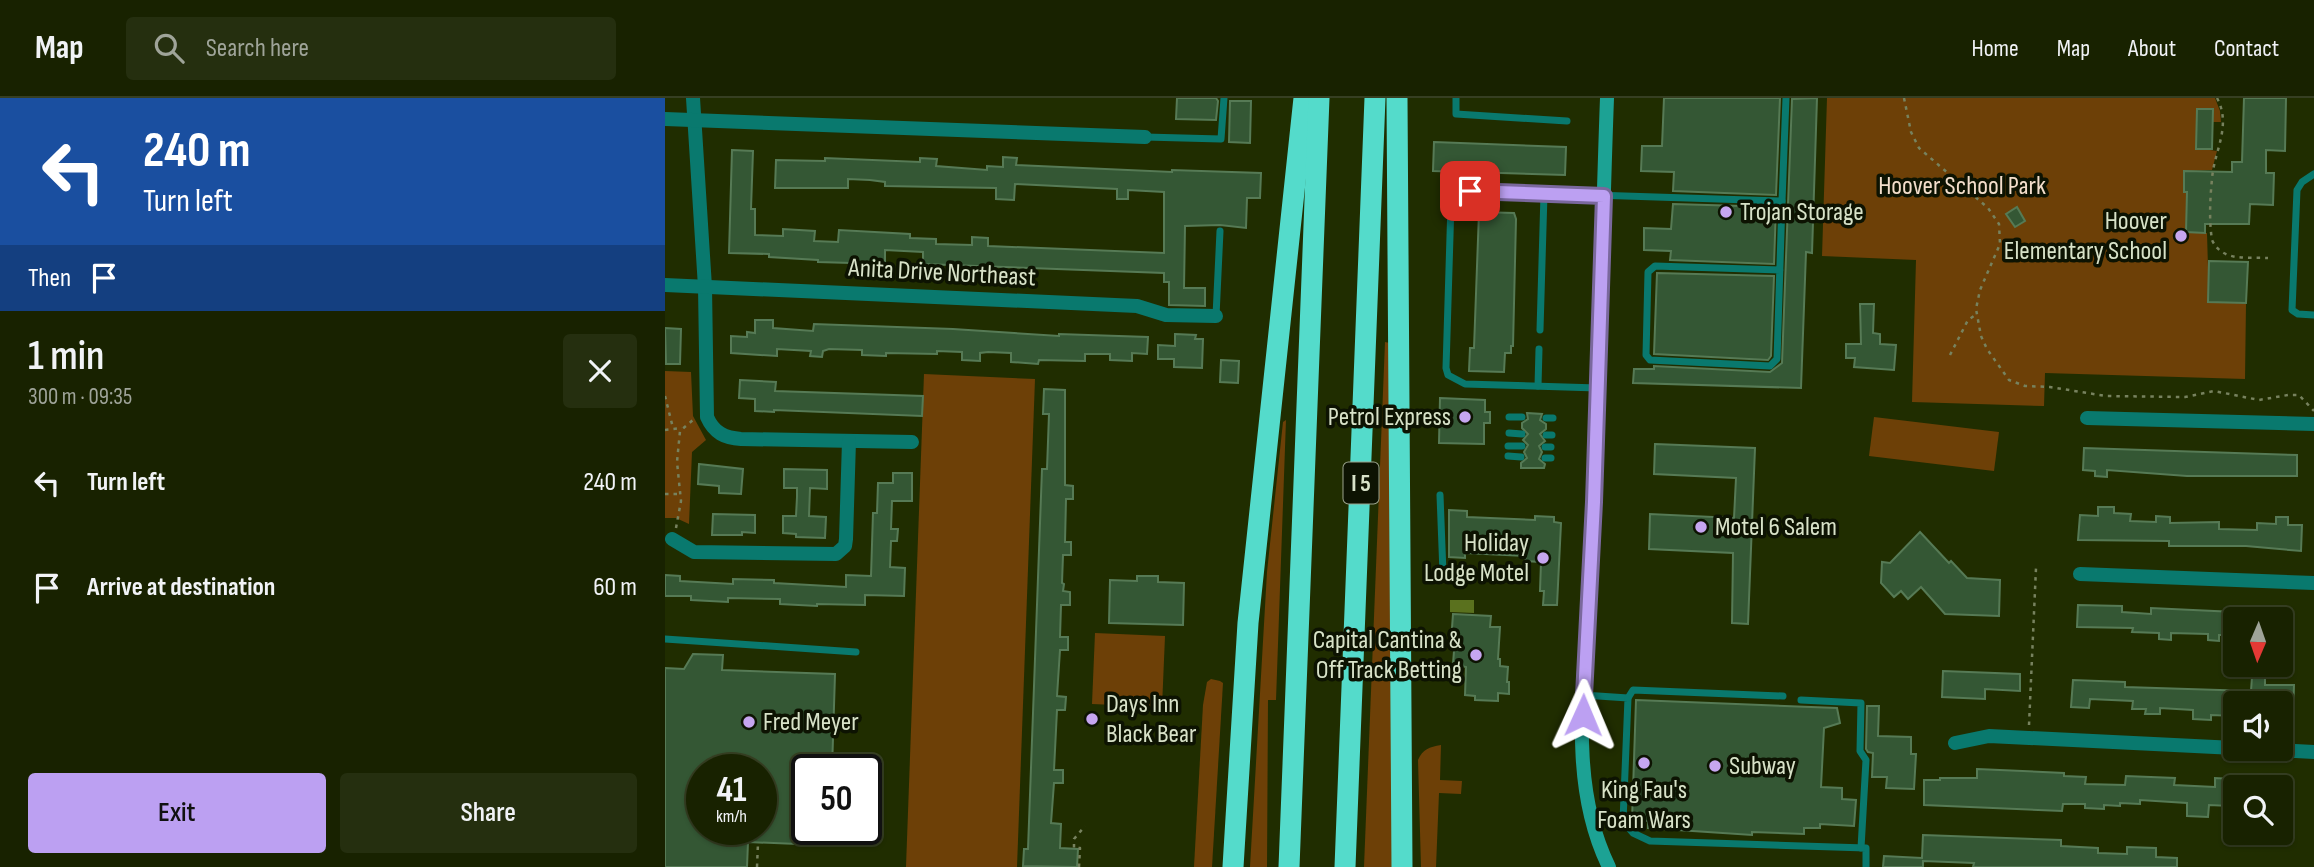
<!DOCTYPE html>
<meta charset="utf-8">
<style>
:root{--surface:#182200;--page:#252f0f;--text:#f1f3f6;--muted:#9fa499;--line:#363f22;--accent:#bca0f2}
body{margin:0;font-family:"Sofia Sans Condensed",sans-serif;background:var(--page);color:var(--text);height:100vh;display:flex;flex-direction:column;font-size:26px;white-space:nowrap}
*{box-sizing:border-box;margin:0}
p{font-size:23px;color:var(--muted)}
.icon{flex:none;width:38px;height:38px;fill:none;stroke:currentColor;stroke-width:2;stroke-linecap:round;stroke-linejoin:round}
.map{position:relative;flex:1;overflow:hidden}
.panel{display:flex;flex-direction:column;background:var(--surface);width:665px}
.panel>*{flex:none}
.hud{background:#1a4fa0;color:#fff;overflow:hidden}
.needle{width:46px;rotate:182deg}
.tools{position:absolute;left:1558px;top:509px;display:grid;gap:14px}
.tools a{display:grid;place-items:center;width:70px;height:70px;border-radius:7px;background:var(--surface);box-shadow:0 2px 5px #0004,0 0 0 2px var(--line);font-size:35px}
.speed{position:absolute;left:21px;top:656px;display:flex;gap:14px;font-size:35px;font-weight:700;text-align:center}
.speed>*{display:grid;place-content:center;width:91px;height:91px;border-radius:50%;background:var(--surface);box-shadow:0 2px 5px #0004,0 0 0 2px var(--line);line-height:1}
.speed small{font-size:18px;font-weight:400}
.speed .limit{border:4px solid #111;border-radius:10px;background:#fff;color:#111}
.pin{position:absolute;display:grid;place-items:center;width:60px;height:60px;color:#fff;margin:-30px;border-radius:14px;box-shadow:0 4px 10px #0006}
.me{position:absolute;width:77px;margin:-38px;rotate:1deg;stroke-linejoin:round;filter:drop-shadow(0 0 5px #0008)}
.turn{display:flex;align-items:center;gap:24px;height:147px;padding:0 28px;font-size:32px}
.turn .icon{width:91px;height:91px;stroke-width:2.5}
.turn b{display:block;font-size:49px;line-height:60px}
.then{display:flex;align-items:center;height:66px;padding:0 28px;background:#0003;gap:14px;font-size:26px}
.round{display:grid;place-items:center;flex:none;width:74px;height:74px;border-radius:7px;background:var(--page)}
.summary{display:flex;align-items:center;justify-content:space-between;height:119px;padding:0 28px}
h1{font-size:42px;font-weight:600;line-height:52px}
.button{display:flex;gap:14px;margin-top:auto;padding:14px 28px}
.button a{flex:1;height:80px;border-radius:7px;background:var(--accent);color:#111;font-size:28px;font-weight:600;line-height:80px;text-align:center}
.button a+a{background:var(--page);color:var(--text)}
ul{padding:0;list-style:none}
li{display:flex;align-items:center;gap:21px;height:105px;padding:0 28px}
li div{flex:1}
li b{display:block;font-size:26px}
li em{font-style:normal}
header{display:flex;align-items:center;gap:42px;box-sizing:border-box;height:98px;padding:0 35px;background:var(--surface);border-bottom:2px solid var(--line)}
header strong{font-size:33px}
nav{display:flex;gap:38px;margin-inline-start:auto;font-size:24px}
.search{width:490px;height:63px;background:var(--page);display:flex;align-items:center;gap:18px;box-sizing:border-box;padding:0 24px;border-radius:7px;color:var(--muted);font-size:26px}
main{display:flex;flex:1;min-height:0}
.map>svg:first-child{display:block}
.green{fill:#6d4007}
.water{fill:#5a711e}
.building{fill:#345734;stroke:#567a55;stroke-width:2;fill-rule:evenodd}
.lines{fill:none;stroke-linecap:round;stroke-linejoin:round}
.path{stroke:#77825e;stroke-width:2.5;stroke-dasharray:3.5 5;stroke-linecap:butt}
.service{stroke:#09796e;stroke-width:7}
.minor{stroke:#09796e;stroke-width:14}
.secondary{stroke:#1ca294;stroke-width:14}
.motorway{stroke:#54dbcb;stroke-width:21}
.route-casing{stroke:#7a689d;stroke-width:18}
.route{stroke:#bca0f2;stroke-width:12}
.poi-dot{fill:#c6a6f0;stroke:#0d1302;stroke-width:2.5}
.labels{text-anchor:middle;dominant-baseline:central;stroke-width:7;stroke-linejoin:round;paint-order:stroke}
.shield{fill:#0d1302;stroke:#9ba48d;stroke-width:2}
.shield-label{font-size:24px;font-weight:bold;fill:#d8e2c8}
.park-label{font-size:26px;fill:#f3decb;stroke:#0d1302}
.poi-label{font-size:26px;fill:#d8e2c8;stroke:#0d1302;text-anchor:start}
.street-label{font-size:26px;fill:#d8e2c8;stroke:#0d1302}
</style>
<header>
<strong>Map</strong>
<div class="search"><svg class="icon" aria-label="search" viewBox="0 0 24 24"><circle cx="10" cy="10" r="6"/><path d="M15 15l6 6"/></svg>Search here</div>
<nav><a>Home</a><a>Map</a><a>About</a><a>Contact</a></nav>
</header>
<main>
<section class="panel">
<div class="hud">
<div class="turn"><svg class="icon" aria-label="left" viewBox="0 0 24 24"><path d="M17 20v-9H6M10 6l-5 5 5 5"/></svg><div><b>240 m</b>Turn left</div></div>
<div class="then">Then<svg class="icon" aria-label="arrive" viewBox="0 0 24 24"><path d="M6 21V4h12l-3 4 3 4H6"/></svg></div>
</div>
<div class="summary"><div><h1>1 min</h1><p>300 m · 09:35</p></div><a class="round"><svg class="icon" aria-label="close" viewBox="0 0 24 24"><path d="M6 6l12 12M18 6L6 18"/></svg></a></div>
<ul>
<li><svg class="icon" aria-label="left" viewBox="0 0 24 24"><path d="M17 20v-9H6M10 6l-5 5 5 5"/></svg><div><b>Turn left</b></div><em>240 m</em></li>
<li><svg class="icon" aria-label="arrive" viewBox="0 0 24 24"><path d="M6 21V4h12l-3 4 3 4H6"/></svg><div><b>Arrive at destination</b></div><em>60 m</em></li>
</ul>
<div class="button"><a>Exit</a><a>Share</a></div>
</section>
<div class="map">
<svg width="1649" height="769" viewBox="0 0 1649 769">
<rect width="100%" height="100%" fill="#202d00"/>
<g class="green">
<path d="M1162 0H1550L1555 13 1556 24H1548V12H1532L1531 50 1552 53 1547 72 1519 73V94L1545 95 1540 114 1521 113V134L1542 135 1544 204 1581 205 1580 281 1380 275 1379 308 1247 304 1251 162 1157 158Z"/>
<path d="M720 244 725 245 728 769H699Z"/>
<path d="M0 273 26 274 28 318 41 342 27 354 24 426 11 420H0Z"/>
<path d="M259 276 370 281 352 769H241Z"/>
<path d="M1209 319 1334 334 1329 373 1204 358Z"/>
<path d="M621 322 611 602H603L602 769H585L602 474 618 324Z"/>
<path d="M430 535 500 538 497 609 427 606Z"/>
<path d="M546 581 555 583 558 585 547 769H529L538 607 542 584Z"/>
<path d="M776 647 775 682 797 683 796 696 774 695 771 769H756L753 662C758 651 764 649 776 647Z"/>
</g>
<path class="water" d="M785 502H809V515L785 514Z"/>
<g class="building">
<path d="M512 0H551L553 3 551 22 511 21Z"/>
<path d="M999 0H1115L1111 97 1008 93 1009 74 976 73 977 48H997Z"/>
<path d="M1152 0 1147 155 1141 154 1136 290 968 285 969 271H989V268L1105 274 1117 265 1127 1Z"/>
<path d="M1579 0H1621L1620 53 1601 52V75H1609L1608 107 1585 106 1584 126H1540V135L1521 134 1522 94H1519V73L1567 74V64H1577Z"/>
<path d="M565 3H586L585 45 564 44Z"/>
<path d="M1532 11H1548L1547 51H1531Z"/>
<path d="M769 44 901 49 900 77 768 73Z"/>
<path d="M67 52 88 53 86 111H90V137L118 138V131L150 133 149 143 173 144 174 132 245 136V140L271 141V146L307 147V139L323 140V148L499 155V94L463 92V101H452V91L350 86 349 102 331 101V90L220 88V84L205 82 183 81V90H110L111 62 160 63V60L255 64V60L272 61 271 68 322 72V68L338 69V59L352 60 351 67 507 74V72L596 75 595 100H582L581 130 555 127 520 128 519 190H540V208L504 207V184H499V175L258 166V154L220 152V166L153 164V162L104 159V156L64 155Z"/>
<path d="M1008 106 1111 109 1109 166 1005 162 1006 153 979 152V130L1006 131Z"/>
<path d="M1352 109 1360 123 1350 129 1341 116Z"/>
<path d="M814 114 849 115 851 121 848 248H846V255H840L839 274 804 273 805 250H809Z"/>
<path d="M1544 163 1583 164 1581 205 1543 204Z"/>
<path d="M992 175 1109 178 1106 258 1103 262 989 256Z"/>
<path d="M1195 206H1209L1208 235 1215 236V246L1231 247 1229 272 1189 269 1190 260H1181V246H1196Z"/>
<path d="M90 222H108V230L148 233 149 226 288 231 394 238V236L483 239 482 256 467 255V263L445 262V256H420V263L374 262 373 266 346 264V255L323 254 315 255V263L297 262V254L272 253V256L221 255V258L197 257V252L164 251 158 253 157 259 145 258 146 253 112 251V258L66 255V238L82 239V234L90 235Z"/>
<path d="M0 230 16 231 15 266H1Z"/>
<path d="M510 236 531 237 530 241H538L537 270 509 269V261H493V247L510 248Z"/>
<path d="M556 262 574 263 573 285 555 284Z"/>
<path d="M75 282 111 284 110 293 258 298 257 318 109 312V314L90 313V301L74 300Z"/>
<path d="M379 291 400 292V387L408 388V401H401L400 444H406V457H398L397 485 399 486 398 493 405 494V507H396L395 539H403V552H395L392 598 401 599 400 612H392L389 672H398V685H389L386 725 396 726 395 750 413 751 412 769 358 768 359 751H363L377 371H382L384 316H378Z"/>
<path d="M775 300 820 302V314H825V325H819V346L774 345Z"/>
<path d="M862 315 877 316 875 322 881 326V331L875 336 880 343 874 348 877 354 874 361 880 366 879 370H856V365L862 360 859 354 863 347 858 342 863 336 857 330V325L863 321Z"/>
<path d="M990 346 1090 350 1083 526 1067 525 1068 455 984 451 985 416 1069 420 1071 380 989 376Z"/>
<path d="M1419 350 1632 357V378H1522L1442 372V379L1430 378V373L1418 372Z"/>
<path d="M34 366 78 371 76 396 54 395V388L33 386Z"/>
<path d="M119 371 162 372V391L145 390 144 418 161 419 160 440 131 439V436L118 435V418H131L132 399V390H119Z"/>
<path d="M228 375H247V403H227L226 431H233L232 443H226L225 469 240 470 239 498 200 497V507L152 506V508L115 506V501L63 500V504L26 502V498H0V477L15 478V483L68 486V481L109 482V485L181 489V477L206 478 208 415H212L213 385H228Z"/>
<path d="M1433 409H1449V415L1466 416 1465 423 1491 424V418L1505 419V425L1554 424V431L1592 432V425L1611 426V419H1623V427H1637L1636 453 1581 448H1504V443L1413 442 1415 417 1433 418Z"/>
<path d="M784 412 802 413V419L870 422V418L889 419V424L896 425 892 507H878L879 493H875L876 464 860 463 861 458 800 455V460L784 459Z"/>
<path d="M48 416 90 417V435L77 434V437H47Z"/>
<path d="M1255 434 1284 465 1286 463 1302 480 1335 482 1334 518 1280 516 1256 489 1243 501 1236 493 1229 499 1216 485 1217 464 1225 465Z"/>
<path d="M472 478H493V484L519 485 518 527 444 525 445 482 472 483Z"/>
<path d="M1413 507 1457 508V514L1486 516V510L1570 514V537H1554V543L1543 542V536L1506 535V542L1494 541V535L1467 534 1468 530 1412 529Z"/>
<path d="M1615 515 1628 516 1627 541H1615Z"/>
<path d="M788 516 826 518 825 529H835L833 561H835V568L843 569 842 584H844V596L833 595V603L810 602V598L800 597 801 569 788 566 789 553 786 544Z"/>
<path d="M28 556 58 557 57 572 170 576 167 672H142V721H133L132 746 83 744 82 769H0V570L19 571ZM37 672H96V732H37Z"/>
<path d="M1278 573 1355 576V593L1320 591V601L1277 599Z"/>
<path d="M1587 579 1600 580V587H1629L1628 621H1615V606H1570V618L1546 617V622L1528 621V612L1495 610V616H1480L1481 611H1467L1468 603 1425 601 1424 610 1406 609 1408 582 1460 584V589L1586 593Z"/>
<path d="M971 602 1172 610 1175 625 1159 630 1156 689 1177 690V701L1191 702 1189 728 1155 726V730H1139V736L1087 734V737L983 730V723L967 722Z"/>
<path d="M1202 608H1214L1213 638 1246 639V656H1251L1249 691 1221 690 1222 679H1207L1208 655 1203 654 1201 651Z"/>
<path d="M1312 671 1399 675V678L1421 679 1420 686 1460 687 1461 678 1510 680 1509 687 1550 689V680L1567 681 1565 708 1544 707 1543 719 1522 718V705L1475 702V706L1455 705V708L1439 707V711L1420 710V706H1398L1397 713 1259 707V682H1275V680H1312Z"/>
<path d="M1258 737 1396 742V748L1433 750V755L1462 756V749L1491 750V759L1512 760V769H1308L1309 765 1258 763V769H1218L1219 758 1257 760Z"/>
</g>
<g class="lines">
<g class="path">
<path d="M1239 0 1246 34 1254 50 1323 110 1334 126 1335 146 1315 192 1311 211 1316 238 1322 251 1344 282 1360 288 1385 289 1441 298 1520 299 1549 293 1594 302 1623 297H1634L1649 313"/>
<path d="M1552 0C1567 28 1549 53 1547 81 1545 101 1544 123 1547 142 1557 164 1582 159 1603 160"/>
<path d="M1285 257 1303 222 1312 216"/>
<path d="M0 298 8 330"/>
<path d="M0 332 17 330"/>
<path d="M0 396H16"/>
<path d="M11 430 16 403 12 364 15 333 28 322"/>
<path d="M1364 627 1371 470"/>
<path d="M92 769 93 745"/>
<path d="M414 769 415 750H409V741L420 728"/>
</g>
<g class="service">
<path d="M791 0V16L902 23"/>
<path d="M480 39 556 41 559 0"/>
<path d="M1649 76 1637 84 1632 92 1627 212 1633 216 1649 217"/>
<path d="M1115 172 990 168 983 174 981 257 985 262 1105 268 1112 261 1117 103"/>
<path d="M551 218 555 133"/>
<path d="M875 232 879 96"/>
<path d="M873 288 874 251"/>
<path d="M933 290 800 286 783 277 781 270 786 105C790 95 794 94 805 93L1117 103 1121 0"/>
<path d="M844 319H857"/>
<path d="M881 320H888"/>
<path d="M844 335 857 336"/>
<path d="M881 337H887"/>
<path d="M843 348H857"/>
<path d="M880 349H886"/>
<path d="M843 358 856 359"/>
<path d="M880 360H886"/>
<path d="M775 397 778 475"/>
<path d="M0 541 191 554"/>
<path d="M918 597 963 600 958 723 968 735 985 743 1201 750V769"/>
<path d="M963 600 968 592 1118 598"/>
<path d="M1136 602 1196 605 1195 653 1201 662 1196 750"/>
</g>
<g class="minor">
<path d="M28 0 40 189 42 319C49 335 60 340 76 341L247 344"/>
<path d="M0 21 480 39"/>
<path d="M0 187 472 208 501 217 551 218"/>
<path d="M1422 320 1649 326"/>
<path d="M7 441 29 454 171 456 180 448 181 441 184 343"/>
<path d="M1415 476 1649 485"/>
<path d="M1290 645 1324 638 1570 650"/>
<path d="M1595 651 1649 654"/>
</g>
<path class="secondary" d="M942 0C937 134 935 268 929 402 927 439 925 476 923 513 918 597 905 690 944 769"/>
<g class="motorway">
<path d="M732 0 737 769"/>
<path d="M568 769 583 525 639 0"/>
<path d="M624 769 654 0"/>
<path d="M680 769 710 0"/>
</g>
</g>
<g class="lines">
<g class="route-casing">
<path id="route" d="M805 93 939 98 929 404 918 617"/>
</g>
<use href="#route" class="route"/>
</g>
<g class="poi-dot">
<circle cx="1061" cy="114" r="7"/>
<circle cx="1516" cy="138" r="7"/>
<circle cx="800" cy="319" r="7"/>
<circle cx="1036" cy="429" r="7"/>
<circle cx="878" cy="460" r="7"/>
<circle cx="811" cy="557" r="7"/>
<circle cx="427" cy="621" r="7"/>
<circle cx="84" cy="624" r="7"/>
<circle cx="979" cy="665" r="7"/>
<circle cx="1050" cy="668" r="7"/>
</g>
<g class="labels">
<rect class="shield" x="678.5" y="364.5" width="35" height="41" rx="5"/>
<g class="shield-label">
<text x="696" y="385">I 5</text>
</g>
<g class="park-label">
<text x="1297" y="88">Hoover School Park</text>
</g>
<g class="poi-label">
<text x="1075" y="114">Trojan Storage</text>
<text x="1502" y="123" text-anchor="end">Hoover<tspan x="1502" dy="30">Elementary School</tspan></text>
<text x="786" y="319" text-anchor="end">Petrol Express</text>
<text x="1050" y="429">Motel 6 Salem</text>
<text x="864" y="445" text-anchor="end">Holiday<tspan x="864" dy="30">Lodge Motel</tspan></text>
<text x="797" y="542" text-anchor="end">Capital Cantina &amp;<tspan x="797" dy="30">Off Track Betting</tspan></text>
<text x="441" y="606">Days Inn<tspan x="441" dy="30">Black Bear</tspan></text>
<text x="98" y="624">Fred Meyer</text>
<text x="1064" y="668">Subway</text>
<text x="979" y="692" text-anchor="middle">King Fau's<tspan x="979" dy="30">Foam Wars</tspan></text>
</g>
<g class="street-label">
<text transform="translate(277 175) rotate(3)">Anita Drive Northeast</text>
</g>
</g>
</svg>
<div class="tools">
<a><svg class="needle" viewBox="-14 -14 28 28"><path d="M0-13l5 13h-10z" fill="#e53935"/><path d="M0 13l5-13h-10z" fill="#9fa499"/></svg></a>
<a><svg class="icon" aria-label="sound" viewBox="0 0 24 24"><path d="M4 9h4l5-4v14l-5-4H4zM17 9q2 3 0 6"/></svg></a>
<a><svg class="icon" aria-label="search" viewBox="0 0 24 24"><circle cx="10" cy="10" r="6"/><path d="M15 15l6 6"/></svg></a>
</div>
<div class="speed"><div>41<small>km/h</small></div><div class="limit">50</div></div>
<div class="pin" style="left:805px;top:93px;background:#d93025"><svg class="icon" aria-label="arrive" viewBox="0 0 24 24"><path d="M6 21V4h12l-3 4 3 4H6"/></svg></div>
<svg class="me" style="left:918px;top:617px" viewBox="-20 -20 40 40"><path d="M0-17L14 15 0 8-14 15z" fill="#bca0f2" stroke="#fff" stroke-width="4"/></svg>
</div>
</main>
